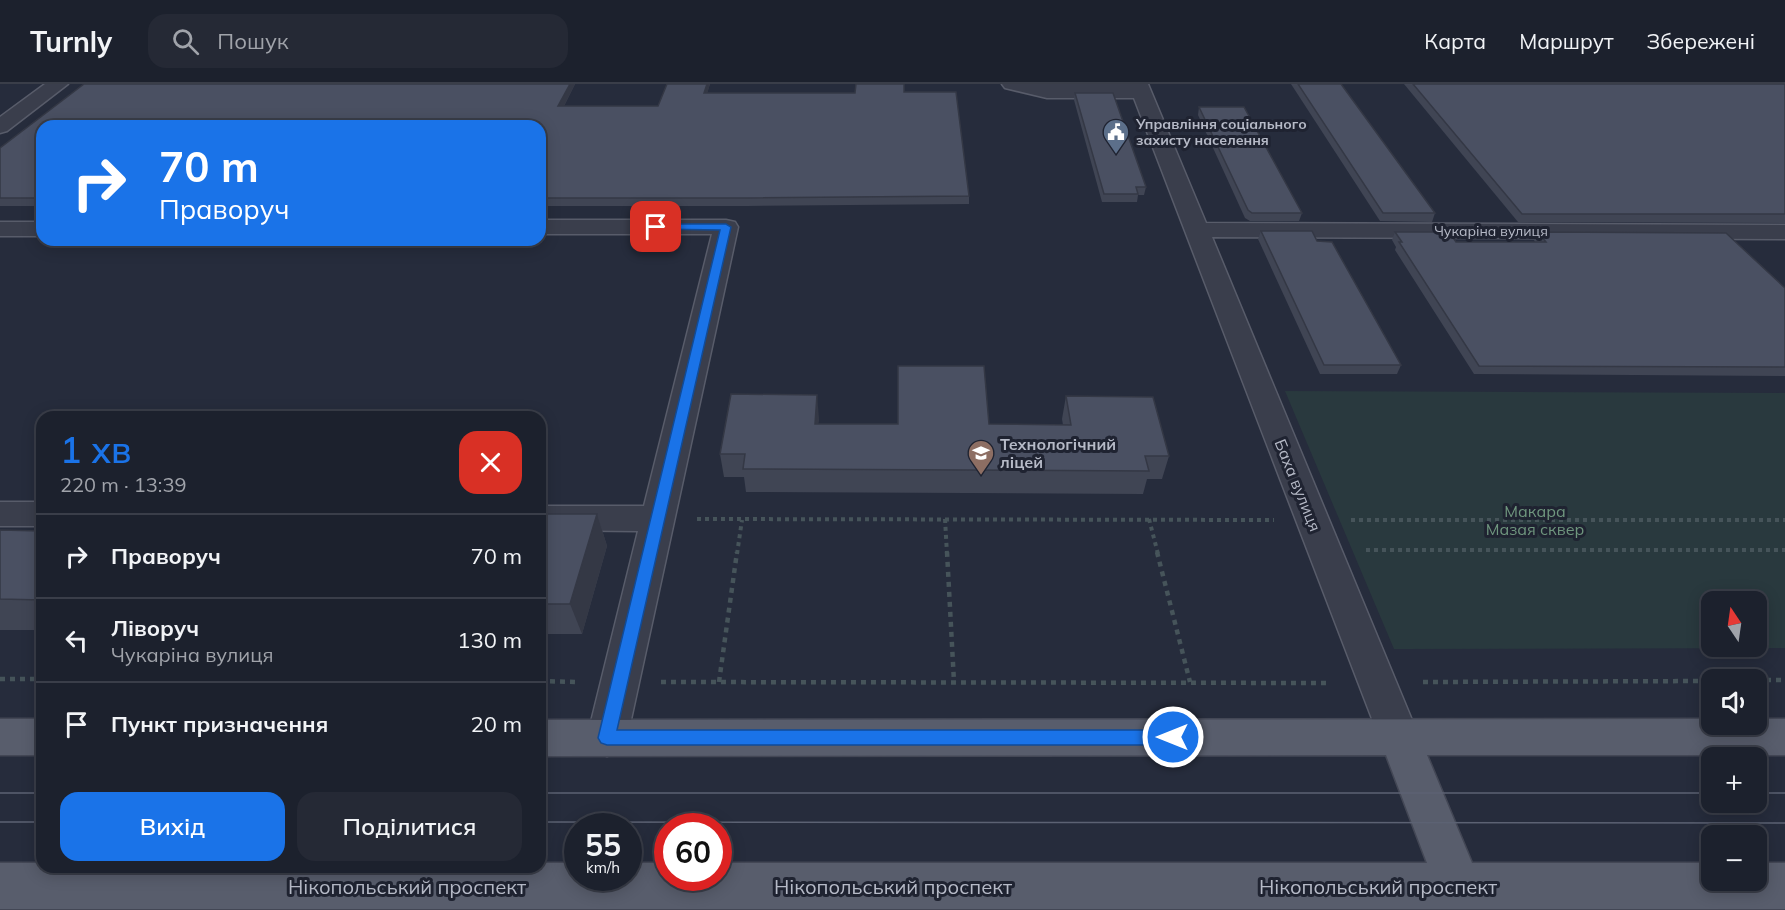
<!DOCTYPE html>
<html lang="uk">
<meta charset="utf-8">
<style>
:root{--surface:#1c212d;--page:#252935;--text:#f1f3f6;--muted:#a0a3aa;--line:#3a3e49;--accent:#1a73e8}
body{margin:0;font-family:Mulish,sans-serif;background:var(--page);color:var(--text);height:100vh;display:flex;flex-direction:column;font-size:22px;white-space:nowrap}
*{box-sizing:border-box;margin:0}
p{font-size:20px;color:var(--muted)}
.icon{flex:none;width:33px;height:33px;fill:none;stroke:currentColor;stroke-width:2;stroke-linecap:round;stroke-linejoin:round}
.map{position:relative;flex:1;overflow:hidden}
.side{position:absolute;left:36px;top:327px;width:510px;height:462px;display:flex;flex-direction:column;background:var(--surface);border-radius:18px;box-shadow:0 3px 15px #0003,0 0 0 2px var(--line)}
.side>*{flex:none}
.hud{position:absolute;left:36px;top:36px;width:510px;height:126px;border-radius:18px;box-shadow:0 3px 15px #0003,0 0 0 2px var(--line);background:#1a73e8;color:#fff;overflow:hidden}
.needle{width:39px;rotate:347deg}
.tools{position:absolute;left:1701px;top:507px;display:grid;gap:12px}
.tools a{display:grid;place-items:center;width:66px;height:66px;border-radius:12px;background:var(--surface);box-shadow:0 3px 15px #0003,0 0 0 2px var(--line);font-size:30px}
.speed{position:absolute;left:564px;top:729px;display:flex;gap:12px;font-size:30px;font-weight:700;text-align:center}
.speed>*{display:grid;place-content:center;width:78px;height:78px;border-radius:50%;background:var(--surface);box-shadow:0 3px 15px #0003,0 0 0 2px var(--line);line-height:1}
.speed small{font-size:15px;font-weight:400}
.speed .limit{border:9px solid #d22;background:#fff;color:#111}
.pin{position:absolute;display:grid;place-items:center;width:51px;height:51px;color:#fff;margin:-26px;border-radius:12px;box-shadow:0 3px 9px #0006}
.me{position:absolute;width:66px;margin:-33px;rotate:270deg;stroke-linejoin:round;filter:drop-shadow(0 0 4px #0008)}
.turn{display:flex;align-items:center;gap:21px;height:126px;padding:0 24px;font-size:27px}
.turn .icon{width:78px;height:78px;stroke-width:2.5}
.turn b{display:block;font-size:42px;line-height:51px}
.round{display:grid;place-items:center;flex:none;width:63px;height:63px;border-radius:18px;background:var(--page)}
.summary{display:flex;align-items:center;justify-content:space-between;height:102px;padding:0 24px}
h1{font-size:36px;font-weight:600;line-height:45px;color:var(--accent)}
.button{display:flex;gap:12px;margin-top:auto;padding:12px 24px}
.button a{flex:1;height:69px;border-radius:18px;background:var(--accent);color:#fff;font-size:24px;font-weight:600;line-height:69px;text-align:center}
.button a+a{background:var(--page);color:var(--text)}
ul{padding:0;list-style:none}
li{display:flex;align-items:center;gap:18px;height:84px;padding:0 24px;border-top:2px solid var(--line)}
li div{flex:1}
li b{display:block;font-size:22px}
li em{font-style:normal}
header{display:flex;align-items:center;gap:36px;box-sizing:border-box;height:84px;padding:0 30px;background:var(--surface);border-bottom:2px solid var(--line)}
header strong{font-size:28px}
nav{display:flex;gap:33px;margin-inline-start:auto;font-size:21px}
.search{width:420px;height:54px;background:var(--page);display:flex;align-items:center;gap:15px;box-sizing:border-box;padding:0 21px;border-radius:18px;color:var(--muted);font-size:22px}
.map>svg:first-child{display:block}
.green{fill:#29393e;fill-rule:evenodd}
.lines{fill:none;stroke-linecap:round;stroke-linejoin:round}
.minor-casing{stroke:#585c6a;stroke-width:3}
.major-casing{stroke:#434755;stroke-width:3}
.path-far1{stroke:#46545a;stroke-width:4;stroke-dasharray:4 4;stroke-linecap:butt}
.path{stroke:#46545a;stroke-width:4.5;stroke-dasharray:5 5;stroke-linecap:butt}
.minor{fill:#3a3e4c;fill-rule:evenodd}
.major{fill:#585d6c;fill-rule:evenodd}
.tram{stroke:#5c6273;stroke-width:1.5}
.wall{fill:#404554}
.shaded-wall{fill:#343845}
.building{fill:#4a5062;stroke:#343845;stroke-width:1.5}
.route{fill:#1a73e8;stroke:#114b97;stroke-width:1.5}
.labels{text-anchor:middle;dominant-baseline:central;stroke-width:6;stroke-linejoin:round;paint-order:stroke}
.far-poi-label{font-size:14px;font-weight:bold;fill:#b6bac7;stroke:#1f2331;text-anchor:start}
.far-street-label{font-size:14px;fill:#b6bac7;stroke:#1f2331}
.poi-label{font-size:16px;font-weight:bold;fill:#b6bac7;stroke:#1f2331;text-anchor:start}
.street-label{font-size:16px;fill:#b6bac7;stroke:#1f2331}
.park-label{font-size:16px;fill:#6f967e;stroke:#1f2331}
.near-street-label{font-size:20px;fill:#b6bac7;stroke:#1f2331}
</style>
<header>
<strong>Turnly</strong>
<div class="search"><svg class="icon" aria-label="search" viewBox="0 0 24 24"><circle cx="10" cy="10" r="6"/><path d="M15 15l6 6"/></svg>Пошук</div>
<nav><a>Карта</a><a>Маршрут</a><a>Збережені</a></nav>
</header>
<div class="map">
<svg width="1785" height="826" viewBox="0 0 1785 826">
<rect width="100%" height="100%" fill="#262c3c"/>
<path class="green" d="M1285 307 1785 309V564L1394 565ZM1712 518H1756V562H1712Z"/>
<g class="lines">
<g class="minor-casing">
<g id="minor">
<path d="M45 0H68L7 47 0 49V33Z"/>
<path d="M1002 0H1148L1206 139 1785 141V155L1212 153 1419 653 1413 666 1399 671 1385 666 1379 653 1134 14H1047L1005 4Z"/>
<path d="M540 136H726L735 138 738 143 627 654 621 667 607 672 593 667 587 654 638 447 540 446V422H644L712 150H540Z"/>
<rect x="0" y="138" width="42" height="14"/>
<rect x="0" y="418" width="42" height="24"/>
</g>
</g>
<g class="major-casing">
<g id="major">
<rect x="0" y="635" width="42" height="36"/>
<path d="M1712 635V640H1756V635H1785V671H1427L1472 779H1712V796H1756V779H1785V825H0V779H42V783H540V779H578V794H628V779H668V794H718V779H1427L1386 671 540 672V636Z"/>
</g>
</g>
<g class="path-far1">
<path d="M697 435 1274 436"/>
<path d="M945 435 947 470"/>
<path d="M1149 435 1158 470"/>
<path d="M1351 436H1785"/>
<path d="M1366 466H1785"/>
<path d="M737 470 742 436"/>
</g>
<g class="path">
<path d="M947 468 954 598"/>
<path d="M1157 468 1190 598"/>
<path d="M0 595H42"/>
<path d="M1756 596H1785"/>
<path d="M540 597 578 598"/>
<path d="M661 598 1331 599"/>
<path d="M719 598 737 468"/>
<path d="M1423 598 1712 597"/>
</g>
<use href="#minor" class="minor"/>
<use href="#major" class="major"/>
<g class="tram">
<path d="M0 709H42"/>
<path d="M540 709H1712"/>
<path d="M1756 709H1785"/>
<path d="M0 738H42"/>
<path d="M540 738 1785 739"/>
</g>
</g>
<g class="wall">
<path d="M84 0H575L564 22H658L667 0H710L707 9H855L856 0H904V8H956L969 112V120L746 122H540V42H42V122H0V64Z"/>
<path d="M1291 0H1341L1435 129 1432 138 1380 137Z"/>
<path d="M1404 0H1785V139L1518 138Z"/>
<path d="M1075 9 1146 103 1144 111H1138L1137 118H1102L1074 16Z"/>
<path d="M1199 23 1302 129 1299 137H1250L1245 134 1198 31Z"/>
<path d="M1261 147 1317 157 1401 281 1397 290H1320L1258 155Z"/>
<path d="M1395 148 1456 158H1535L1534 156 1538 148 1785 204V292L1474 290 1395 166 1396 163 1392 156Z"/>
<path d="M1066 312 1169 372 1162 395H1147L1143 410 746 408 744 393H724L720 370 819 334 818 340 1063 341 1062 335Z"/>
<path d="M540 430H597L607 462 582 550H540Z"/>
<path d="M0 446 42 447V546H0Z"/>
</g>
<g class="shaded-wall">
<path d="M570 0H575L560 30 558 22Z"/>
<path d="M707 0H710L705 17 704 9Z"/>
<path d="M817 311 819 334 816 363 815 340Z"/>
<path d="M597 430 607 462 582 550 570 520Z"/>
</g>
<g class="building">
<path d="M84 0H570L558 22H658L667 0H707L704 9H855L856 0H904V8H956L969 112 745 114H540V42H42V114H0V64Z"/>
<path d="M1298 0H1341L1435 129H1383Z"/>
<path d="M1413 0H1785V130H1522Z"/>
<path d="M1075 9H1113L1146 103H1136L1138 110H1104Z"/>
<path d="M1199 23H1244L1302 129H1252L1248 126Z"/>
<path d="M1261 147H1312L1317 157 1332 158 1401 281H1324Z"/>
<path d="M1395 148H1449L1456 158H1546L1538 148 1726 149 1785 204V283L1479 282 1399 158H1402Z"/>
<path d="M898 282H984L989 340 1071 341 1066 312 1153 313 1169 372H1145L1149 387 743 385 745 370H720L731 310 817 311 815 340H898Z"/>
<path d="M540 430H597L570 520H540Z"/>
<path d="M0 446 42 447V516L0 515Z"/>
</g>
<path class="route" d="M656 140H726L731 143 617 646H1173L1179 648 1181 653 1179 659 1173 661H607L601 659 598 654 720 146 653 145 651 143Z"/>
<defs>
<g id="civic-pin" transform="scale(1.35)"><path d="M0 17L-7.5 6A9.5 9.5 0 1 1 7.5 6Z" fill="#5c6f8a" stroke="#1f2331"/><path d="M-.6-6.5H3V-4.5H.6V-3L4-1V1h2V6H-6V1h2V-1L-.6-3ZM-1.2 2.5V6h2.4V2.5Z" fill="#fff"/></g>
<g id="school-pin" transform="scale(1.35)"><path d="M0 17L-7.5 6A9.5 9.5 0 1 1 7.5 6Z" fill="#8d6e63" stroke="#1f2331"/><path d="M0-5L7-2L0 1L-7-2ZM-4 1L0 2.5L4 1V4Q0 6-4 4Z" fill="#fff"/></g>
</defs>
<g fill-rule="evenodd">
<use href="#civic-pin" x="1116" y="48"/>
<use href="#school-pin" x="981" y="369"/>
</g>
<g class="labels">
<g class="far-poi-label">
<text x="1136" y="40">Управління соціального<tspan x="1136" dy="16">захисту населення</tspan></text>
</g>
<g class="far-street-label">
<text x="1491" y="147">Чукаріна вулиця</text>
</g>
<g class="poi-label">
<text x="1000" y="360">Технологічний<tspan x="1000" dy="18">ліцей</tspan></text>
</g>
<g class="street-label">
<text transform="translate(1298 401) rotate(68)">Баха вулиця</text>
</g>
<g class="park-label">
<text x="1535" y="427">Макара<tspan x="1535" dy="18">Мазая сквер</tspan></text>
</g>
<g class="near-street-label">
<text x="407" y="802">Нікопольський проспект</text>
<text x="893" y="802">Нікопольський проспект</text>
<text x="1378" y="802">Нікопольський проспект</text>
</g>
</g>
</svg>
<div class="tools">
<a><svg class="needle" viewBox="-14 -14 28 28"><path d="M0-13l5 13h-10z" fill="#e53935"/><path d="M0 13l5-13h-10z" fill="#a0a3aa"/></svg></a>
<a><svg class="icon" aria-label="sound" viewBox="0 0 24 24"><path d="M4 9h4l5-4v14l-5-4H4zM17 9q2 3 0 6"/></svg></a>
<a>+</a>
<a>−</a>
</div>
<div class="speed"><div>55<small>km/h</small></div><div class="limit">60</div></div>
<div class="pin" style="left:656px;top:143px;background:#d93025"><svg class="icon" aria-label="arrive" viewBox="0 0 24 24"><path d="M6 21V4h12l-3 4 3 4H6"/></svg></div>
<svg class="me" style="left:1173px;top:653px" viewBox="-20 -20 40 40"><circle r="17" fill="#1a73e8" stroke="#fff" stroke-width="3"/><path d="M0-11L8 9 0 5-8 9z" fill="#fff"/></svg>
<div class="hud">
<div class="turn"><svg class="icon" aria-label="right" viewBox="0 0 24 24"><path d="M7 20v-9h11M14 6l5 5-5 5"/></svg><div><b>70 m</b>Праворуч</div></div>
</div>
<section class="side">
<div class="summary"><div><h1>1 хв</h1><p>220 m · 13:39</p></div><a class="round" style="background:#d93025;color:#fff"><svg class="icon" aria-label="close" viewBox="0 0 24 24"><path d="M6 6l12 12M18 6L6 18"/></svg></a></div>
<ul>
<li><svg class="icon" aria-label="right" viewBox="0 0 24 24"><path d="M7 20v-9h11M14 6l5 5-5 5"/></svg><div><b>Праворуч</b></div><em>70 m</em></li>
<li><svg class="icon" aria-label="left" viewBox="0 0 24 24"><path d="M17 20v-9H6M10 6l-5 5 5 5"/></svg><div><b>Ліворуч</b><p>Чукаріна вулиця</p></div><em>130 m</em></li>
<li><svg class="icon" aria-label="arrive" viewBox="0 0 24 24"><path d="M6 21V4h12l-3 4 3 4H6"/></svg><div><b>Пункт призначення</b></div><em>20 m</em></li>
</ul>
<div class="button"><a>Вихід</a><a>Поділитися</a></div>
</section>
</div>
